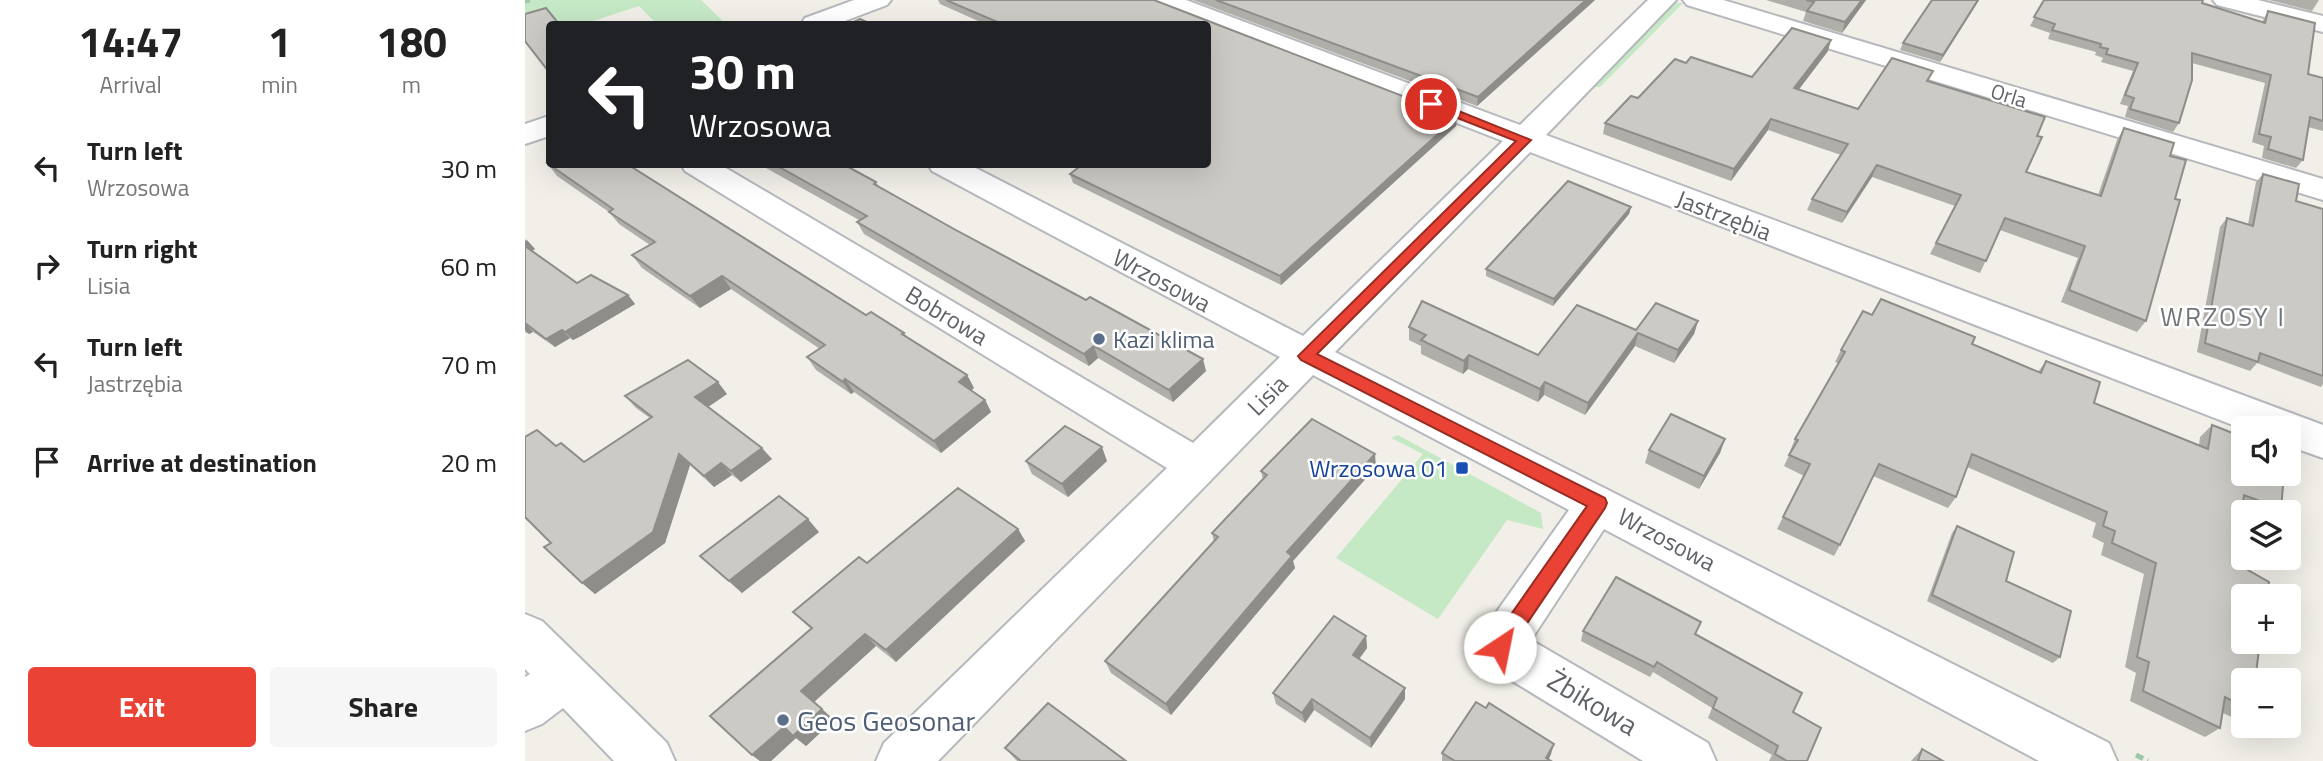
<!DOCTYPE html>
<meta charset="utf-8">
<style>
:root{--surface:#fff;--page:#f6f6f6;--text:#222;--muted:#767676;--accent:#ea4335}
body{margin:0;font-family:"Titillium Web",sans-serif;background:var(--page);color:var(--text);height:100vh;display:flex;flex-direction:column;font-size:26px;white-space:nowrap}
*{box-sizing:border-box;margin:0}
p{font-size:23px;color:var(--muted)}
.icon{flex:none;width:38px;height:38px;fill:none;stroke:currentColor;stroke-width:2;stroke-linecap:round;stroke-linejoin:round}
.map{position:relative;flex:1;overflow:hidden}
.sheet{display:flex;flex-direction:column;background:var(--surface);width:525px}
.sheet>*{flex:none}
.hud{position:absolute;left:21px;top:21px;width:665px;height:147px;border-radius:7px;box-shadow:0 7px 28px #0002;background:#202124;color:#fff;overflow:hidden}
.buttons{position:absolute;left:1706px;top:416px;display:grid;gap:14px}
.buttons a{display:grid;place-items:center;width:70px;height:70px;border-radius:7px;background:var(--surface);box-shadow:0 7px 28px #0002;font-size:35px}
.pin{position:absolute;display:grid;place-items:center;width:60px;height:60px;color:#fff;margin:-30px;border:4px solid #fff;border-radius:50%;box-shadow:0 2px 7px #0007}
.me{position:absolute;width:77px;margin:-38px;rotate:34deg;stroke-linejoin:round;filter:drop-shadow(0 0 5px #0008)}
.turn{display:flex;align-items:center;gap:24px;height:147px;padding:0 28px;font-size:32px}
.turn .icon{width:91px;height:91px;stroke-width:2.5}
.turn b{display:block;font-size:49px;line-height:60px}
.eta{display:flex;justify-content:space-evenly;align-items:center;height:119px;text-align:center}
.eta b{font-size:42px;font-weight:700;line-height:49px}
.primary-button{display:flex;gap:14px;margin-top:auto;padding:14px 28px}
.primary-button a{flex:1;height:80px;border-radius:7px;background:var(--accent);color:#fff;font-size:28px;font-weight:700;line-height:80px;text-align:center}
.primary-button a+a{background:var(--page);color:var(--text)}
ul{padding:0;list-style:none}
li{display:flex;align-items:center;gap:21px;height:98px;padding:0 28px}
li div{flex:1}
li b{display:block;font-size:26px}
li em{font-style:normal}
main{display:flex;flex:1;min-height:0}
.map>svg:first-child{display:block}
.green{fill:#c5e8c5}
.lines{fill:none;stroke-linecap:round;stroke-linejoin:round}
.minor-casing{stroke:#b5b8bc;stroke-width:4}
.path-far1{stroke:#9cc7a9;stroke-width:3.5;stroke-dasharray:5 2.5;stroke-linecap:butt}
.path{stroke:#9cc7a9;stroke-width:5;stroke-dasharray:8 4.5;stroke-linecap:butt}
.minor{fill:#fff;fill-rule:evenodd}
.wall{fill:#afaea9}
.shaded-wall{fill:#8f8d8a}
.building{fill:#cccac5;stroke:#8f8d8a;stroke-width:2}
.route{fill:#ea4335;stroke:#982c22;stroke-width:2}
.service-dot{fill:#5c6f8a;stroke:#fff;stroke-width:2.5}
.transit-dot{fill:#1a4fb4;stroke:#fff;stroke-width:2.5}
.labels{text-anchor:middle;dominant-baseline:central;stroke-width:5;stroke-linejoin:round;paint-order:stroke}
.far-street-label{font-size:21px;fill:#5f6368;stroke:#fff}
.street-label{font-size:24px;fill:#5f6368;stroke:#fff}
.service-label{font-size:24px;fill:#4e5e75;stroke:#fff;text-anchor:start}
.transit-label{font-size:24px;fill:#164399;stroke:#fff;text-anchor:end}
.neighbourhood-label{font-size:26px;letter-spacing:2px;fill:#70757a;stroke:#fff}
.near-street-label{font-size:28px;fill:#5f6368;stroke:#fff}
.near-service-label{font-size:28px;fill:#4e5e75;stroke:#fff;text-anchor:start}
</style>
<main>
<section class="sheet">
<div class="eta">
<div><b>14:47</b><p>Arrival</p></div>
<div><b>1</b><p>min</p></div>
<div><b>180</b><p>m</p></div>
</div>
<ul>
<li><svg class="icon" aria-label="left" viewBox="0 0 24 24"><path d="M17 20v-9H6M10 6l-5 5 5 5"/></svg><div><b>Turn left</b><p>Wrzosowa</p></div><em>30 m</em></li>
<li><svg class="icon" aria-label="right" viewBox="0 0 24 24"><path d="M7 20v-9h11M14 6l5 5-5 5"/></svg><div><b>Turn right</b><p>Lisia</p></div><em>60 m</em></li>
<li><svg class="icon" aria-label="left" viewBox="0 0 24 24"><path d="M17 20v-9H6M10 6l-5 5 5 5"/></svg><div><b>Turn left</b><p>Jastrzębia</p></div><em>70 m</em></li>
<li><svg class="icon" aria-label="arrive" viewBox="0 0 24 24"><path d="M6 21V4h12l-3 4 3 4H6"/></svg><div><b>Arrive at destination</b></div><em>20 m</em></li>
</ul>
<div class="primary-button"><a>Exit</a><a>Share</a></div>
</section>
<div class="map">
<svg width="1798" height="761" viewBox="0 0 1798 761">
<rect width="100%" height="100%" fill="#f1efe8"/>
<g class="green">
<path d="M0 0H176L201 24H132L114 6 59 24H24V36L0 44Z"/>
<path d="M1149 3H1158L1075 87H1067Z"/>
<path d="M873 435 1016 513 1018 529 982 520 913 619 811 558 898 454 866 438Z"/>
</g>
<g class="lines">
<g class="minor-casing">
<g id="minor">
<path d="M329 0H366L362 5 312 24H276L280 18Z"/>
<path d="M624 0H661L995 125 1123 0H1151L1021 135 1798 425V458L1764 446V429H1718L1005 152 810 352 1584 743 1592 761H1514L1079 529 1006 640 1183 743 1191 761H1118L958 663 951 647 958 631 1044 510 788 375 413 761H351L359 743 642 468 160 171 156 164H194L668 443 755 357 407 171 403 164H443L778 336 978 141 628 5Z"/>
<path d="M1158 0H1198L1798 179V200L1162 5Z"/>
<path d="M1688 0H1733L1798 16V32L1692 5Z"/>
<path d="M24 116V136L0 144V124Z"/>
<path d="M0 614 17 621 142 743 150 761H89L38 708 17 724 0 731V677L5 674 0 669Z"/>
</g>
</g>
<path class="path-far1" d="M0 2 7 0"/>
<path class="path" d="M1611 755 1623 761"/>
<use href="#minor" class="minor"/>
</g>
<g class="wall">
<path d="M413 0H629L931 126 756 285 548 183 545 174 682 164V24H460L415 4Z"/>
<path d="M668 0H1070L952 106Z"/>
<path d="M1241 0H1341L1317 33 1278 21 1281 12Z"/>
<path d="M1454 0 1415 62 1375 50 1378 43Z"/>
<path d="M1519 0 1677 3 1737 22 1743 11 1783 74 1798 78V131L1783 127 1778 160 1771 168 1737 158 1739 146 1727 142 1740 83 1667 63 1654 123 1648 132 1600 117 1603 106 1595 104 1608 71 1576 62 1578 58 1570 55 1571 52 1523 39 1525 33 1505 26Z"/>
<path d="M1744 0H1794L1787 11Z"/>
<path d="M1303 51 1273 90 1333 109 1404 81 1512 136 1501 172 1573 195 1592 140 1599 128 1645 156 1650 199 1621 321 1612 332 1536 302 1553 258 1475 230 1455 273 1405 254 1430 206 1347 177 1317 223 1282 210 1287 199 1316 155 1243 130 1206 181 1078 134 1080 123 1161 63 1227 77Z"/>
<path d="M22 163 379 333 382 337 442 375 449 388 446 390 460 400 466 412 416 453 329 392 326 394 291 370 282 357 295 349 206 289 175 308 117 268 107 255 125 245 94 224 84 212 32 176Z"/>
<path d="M234 164H318L351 182 354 187 681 371 648 402 573 358 564 366 339 234 332 222 334 220Z"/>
<path d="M1738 174 1771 201 1798 209V384L1796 387 1732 363 1725 371 1672 352 1695 227 1702 218 1723 224 1731 182Z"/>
<path d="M1106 207 1104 214 1028 306 961 276V269Z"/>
<path d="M0 239 10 249 7 251 52 283 103 295 110 304 56 336 48 340 45 338 30 347 8 332 4 334 0 332Z"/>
<path d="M1347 315 1447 344 1513 372 1521 361 1569 403 1674 445 1675 437 1687 425 1756 509 1752 513H1722L1717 510 1709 562 1718 681V714L1711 719 1698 713 1695 728 1680 737 1605 701 1611 673 1600 667 1619 574 1576 555 1579 543 1567 537 1571 523 1442 467 1431 497 1423 508 1348 476 1315 545 1309 556 1252 529 1279 476 1259 466 1266 451H1265L1270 439 1313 363 1310 362 1316 350Z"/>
<path d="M1173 321 1169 334 1149 363 1110 346 1060 415 1019 395 1013 402 943 369 938 374 896 354V346L884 340V327L1013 355 1111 330Z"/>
<path d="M202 394 183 407 247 459 216 482 207 475 189 487 165 465 140 543 70 594 57 583 26 543 31 446 59 462 125 418 111 408 100 396Z"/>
<path d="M1200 439 1195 453 1174 489 1120 463 1124 450Z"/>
<path d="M501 461H582L543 497 507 474Z"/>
<path d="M851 467 768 561 770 568 646 715 586 673 580 661 689 542 687 533 738 480 736 471Z"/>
<path d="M1432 526 1481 581 1535 657 1528 663 1402 601 1427 533Z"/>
<path d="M493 529 500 541 371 662 351 646 289 702 309 720 281 746 271 738 246 761H235L227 755 286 629 268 612 342 563Z"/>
<path d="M294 532 217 593 175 556Z"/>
<path d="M1058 631 1170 634 1268 712 1282 761H1244L1247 755 1183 718 1187 708 1128 672 1125 677 1056 641Z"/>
<path d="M841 636 842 648 834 659 880 688V699L846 748 789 710 780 723 751 704 748 693Z"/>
<path d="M480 748 601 761H492Z"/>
<path d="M1397 749 1418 761H1386Z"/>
<path d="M917 753 1026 754 1023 760 1026 761H917Z"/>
</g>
<g class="shaded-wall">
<path d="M1061 0H1070L952 106 953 97Z"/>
<path d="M1337 0H1341L1317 33 1320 22Z"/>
<path d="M1453 0H1454L1415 62 1418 55Z"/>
<path d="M1306 40 1303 51 1266 100 1269 88Z"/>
<path d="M932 117 931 126 756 285 755 276Z"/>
<path d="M1246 119 1243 130 1206 181 1209 169Z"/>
<path d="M1352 165 1347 177 1317 223 1322 212Z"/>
<path d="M1106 207 1104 214 1028 306 1029 299Z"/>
<path d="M2 240 10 249 5 252 0 247V242Z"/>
<path d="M197 276 206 289 175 308 165 296Z"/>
<path d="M103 295 110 304 56 336 48 340 40 332Z"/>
<path d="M1173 321 1169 334 1149 363 1153 350Z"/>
<path d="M0 323 8 332 4 334 0 330Z"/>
<path d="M37 330 45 338 30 347 21 339Z"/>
<path d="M1113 333 1110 346 1060 415 1063 403Z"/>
<path d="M569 346 573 358 564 366 559 354Z"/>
<path d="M944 355 943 369 938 374 939 361Z"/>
<path d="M678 359 681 371 648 402 644 390Z"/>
<path d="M442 375 449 388 441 395 434 382Z"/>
<path d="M320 379 329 392 326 394 318 382Z"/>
<path d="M193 382 202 394 180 409 170 397Z"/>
<path d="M1020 382 1019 395 1013 402 1015 389Z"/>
<path d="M460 400 466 412 416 453 409 441Z"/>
<path d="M1200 439 1195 453 1174 489 1179 476Z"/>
<path d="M577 447 582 461 543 497 537 484Z"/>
<path d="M237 448 247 459 216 482 206 471Z"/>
<path d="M154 454 165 465 140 543 70 594 57 583Z"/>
<path d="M850 454 851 467 768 561 770 568 646 715 641 704 762 552Z"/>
<path d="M196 463 207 475 189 487 179 476Z"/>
<path d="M283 519 294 532 217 593 204 581Z"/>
<path d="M493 529 500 541 371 662 361 650Z"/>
<path d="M340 634 351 646 289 702 276 691Z"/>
<path d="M841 636 842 648 829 666 828 655Z"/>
<path d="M880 688V699L846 748 845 738Z"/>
<path d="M787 699 789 710 780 723 777 713Z"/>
<path d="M297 709 309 720 281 746 271 738 246 761H235L227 755 259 727Z"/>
<path d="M1029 744 1026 754 1023 761 1021 758Z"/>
</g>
<g class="building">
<path d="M421 0H629L932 117 755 276 545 174 558 164H682V24H477Z"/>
<path d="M691 0H1061L953 97Z"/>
<path d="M1281 0H1337L1320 22 1282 11 1289 2Z"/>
<path d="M1407 0H1453L1418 55 1378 43Z"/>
<path d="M1519 0H1678L1677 3 1740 23 1743 11 1790 23 1783 74 1798 78V121L1785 117 1778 160 1743 149 1746 137 1734 134 1746 75 1667 53V80L1654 123 1605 109 1609 98 1600 95 1613 63 1581 54 1583 49 1575 47 1576 44 1527 30 1530 24 1509 17Z"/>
<path d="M21 8 34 24H24V72L0 41V14Z"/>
<path d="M335 19 346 24H324Z"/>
<path d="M1267 28 1306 40 1269 88 1333 109 1367 58 1408 71 1402 81 1520 117 1512 136 1517 137 1501 172 1576 196 1599 128 1649 143 1645 156 1661 160 1650 199 1655 200 1621 321 1544 290 1560 246 1480 218 1461 261 1411 243 1436 195 1352 165 1322 212 1287 199 1323 144 1246 119 1209 169 1080 123 1106 96 1113 98 1150 59 1161 63 1166 57 1227 77Z"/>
<path d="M24 162V164H102L341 315 346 312 379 333 377 334 442 375 434 382 460 400 409 441 320 379 318 382 282 357 300 345 197 276 165 296 107 255 130 242 84 212 88 209 22 163Z"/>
<path d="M249 164H318L351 182 349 184 429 229 561 300 565 297 678 359 644 390 569 346 559 354 332 222 342 216Z"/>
<path d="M1738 174 1774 184 1771 201 1798 209V376L1735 353 1733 362 1680 343 1702 218 1728 226Z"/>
<path d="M1043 181 1106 207 1029 299 961 269Z"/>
<path d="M0 246 52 283 66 275 103 295 48 327 40 332 37 330 21 339 0 323Z"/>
<path d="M1356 299 1450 337 1447 344 1516 373 1521 361 1575 382 1569 403 1683 449 1687 425 1718 437V474H1759L1756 509 1719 495 1709 562 1744 582 1742 597H1718V642H1735L1730 681H1718V706L1700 697 1695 728 1618 691 1624 662 1612 657 1631 563 1587 543 1590 531 1578 526 1582 512 1447 454 1431 497 1354 464 1315 545 1258 517 1285 464 1264 455 1273 440 1270 439 1320 352 1316 350 1338 311 1347 315Z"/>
<path d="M897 301 1013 355 1052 305 1111 330 1131 303 1173 321 1153 350 1113 333 1063 403 1020 382 1015 389 944 355 939 361 896 340 901 335 884 327Z"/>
<path d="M163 360 193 382 170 397 237 448 206 471 196 463 179 476 154 454 128 532 57 583 19 547 26 543 0 517V437L12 430 31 446 36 443 59 462 127 417 100 396Z"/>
<path d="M1146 414 1200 439 1179 476 1124 450Z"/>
<path d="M787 419 850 454 762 552 767 556 641 704 580 661 693 537 687 533 742 475 736 471Z"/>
<path d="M540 426 577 447 537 484 501 461Z"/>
<path d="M433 488 493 529 361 650 340 634 276 691 297 709 268 736 259 727 227 755 185 716 287 628 268 612 334 557 342 563Z"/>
<path d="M254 496 283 519 204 581 175 556Z"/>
<path d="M1432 526 1489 552 1481 581 1546 611 1535 657 1407 595Z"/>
<path d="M1091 577 1176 622 1170 634 1277 693 1268 712 1296 728 1282 761H1262L1250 754 1253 746 1188 708 1192 698 1132 662 1129 667 1058 631Z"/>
<path d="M809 616 841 636 828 655 880 688 845 738 787 699 777 713 748 693Z"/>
<path d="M951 702 961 708 964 703 1029 744 1021 758 1026 761H930L917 753Z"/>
<path d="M523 703 601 761H496L480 748Z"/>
<path d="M1397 749 1418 761H1393Z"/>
</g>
<path class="route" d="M906 100 1006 140 792 354 1080 498 1082 503 1080 508 982 653 975 656 968 653 965 647 968 640 1062 506 776 360 773 356 991 141 902 106V101Z"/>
<g class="service-dot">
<circle cx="574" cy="339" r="7"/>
<circle cx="258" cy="720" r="7"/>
</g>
<rect class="transit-dot" x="930" y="461" width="14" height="14" rx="3.5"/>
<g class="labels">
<g class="far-street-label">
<text transform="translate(1484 95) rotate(17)">Orla</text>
</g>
<g class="street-label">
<text transform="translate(1199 215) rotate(21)">Jastrzębia</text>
<text transform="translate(637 280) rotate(28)">Wrzosowa</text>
<text transform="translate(422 315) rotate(31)">Bobrowa</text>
<text transform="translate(742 395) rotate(-45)">Lisia</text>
<text transform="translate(1142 539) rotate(28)">Wrzosowa</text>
</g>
<g class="service-label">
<text x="588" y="339">Kazi klima</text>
</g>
<g class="transit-label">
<text x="923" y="468">Wrzosowa 01</text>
</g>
<g class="neighbourhood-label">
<text x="1698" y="316">WRZOSY I</text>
</g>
<g class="near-street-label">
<text transform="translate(1068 702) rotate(31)">Żbikowa</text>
</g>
<g class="near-service-label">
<text x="272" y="720">Geos Geosonar</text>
</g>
</g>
</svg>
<div class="buttons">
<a><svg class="icon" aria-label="sound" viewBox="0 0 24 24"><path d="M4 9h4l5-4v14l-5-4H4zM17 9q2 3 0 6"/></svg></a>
<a><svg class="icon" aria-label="layers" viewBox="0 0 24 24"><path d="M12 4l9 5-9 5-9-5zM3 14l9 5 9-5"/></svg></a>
<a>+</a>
<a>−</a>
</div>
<div class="pin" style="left:906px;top:104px;background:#d93025"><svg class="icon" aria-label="arrive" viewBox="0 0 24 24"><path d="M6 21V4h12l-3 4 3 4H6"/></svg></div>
<svg class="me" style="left:975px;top:647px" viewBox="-20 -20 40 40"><circle r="19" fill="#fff"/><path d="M0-13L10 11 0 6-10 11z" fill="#ea4335"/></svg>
<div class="hud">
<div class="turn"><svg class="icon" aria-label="left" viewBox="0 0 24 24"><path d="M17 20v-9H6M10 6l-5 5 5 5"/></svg><div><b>30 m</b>Wrzosowa</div></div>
</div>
</div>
</main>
